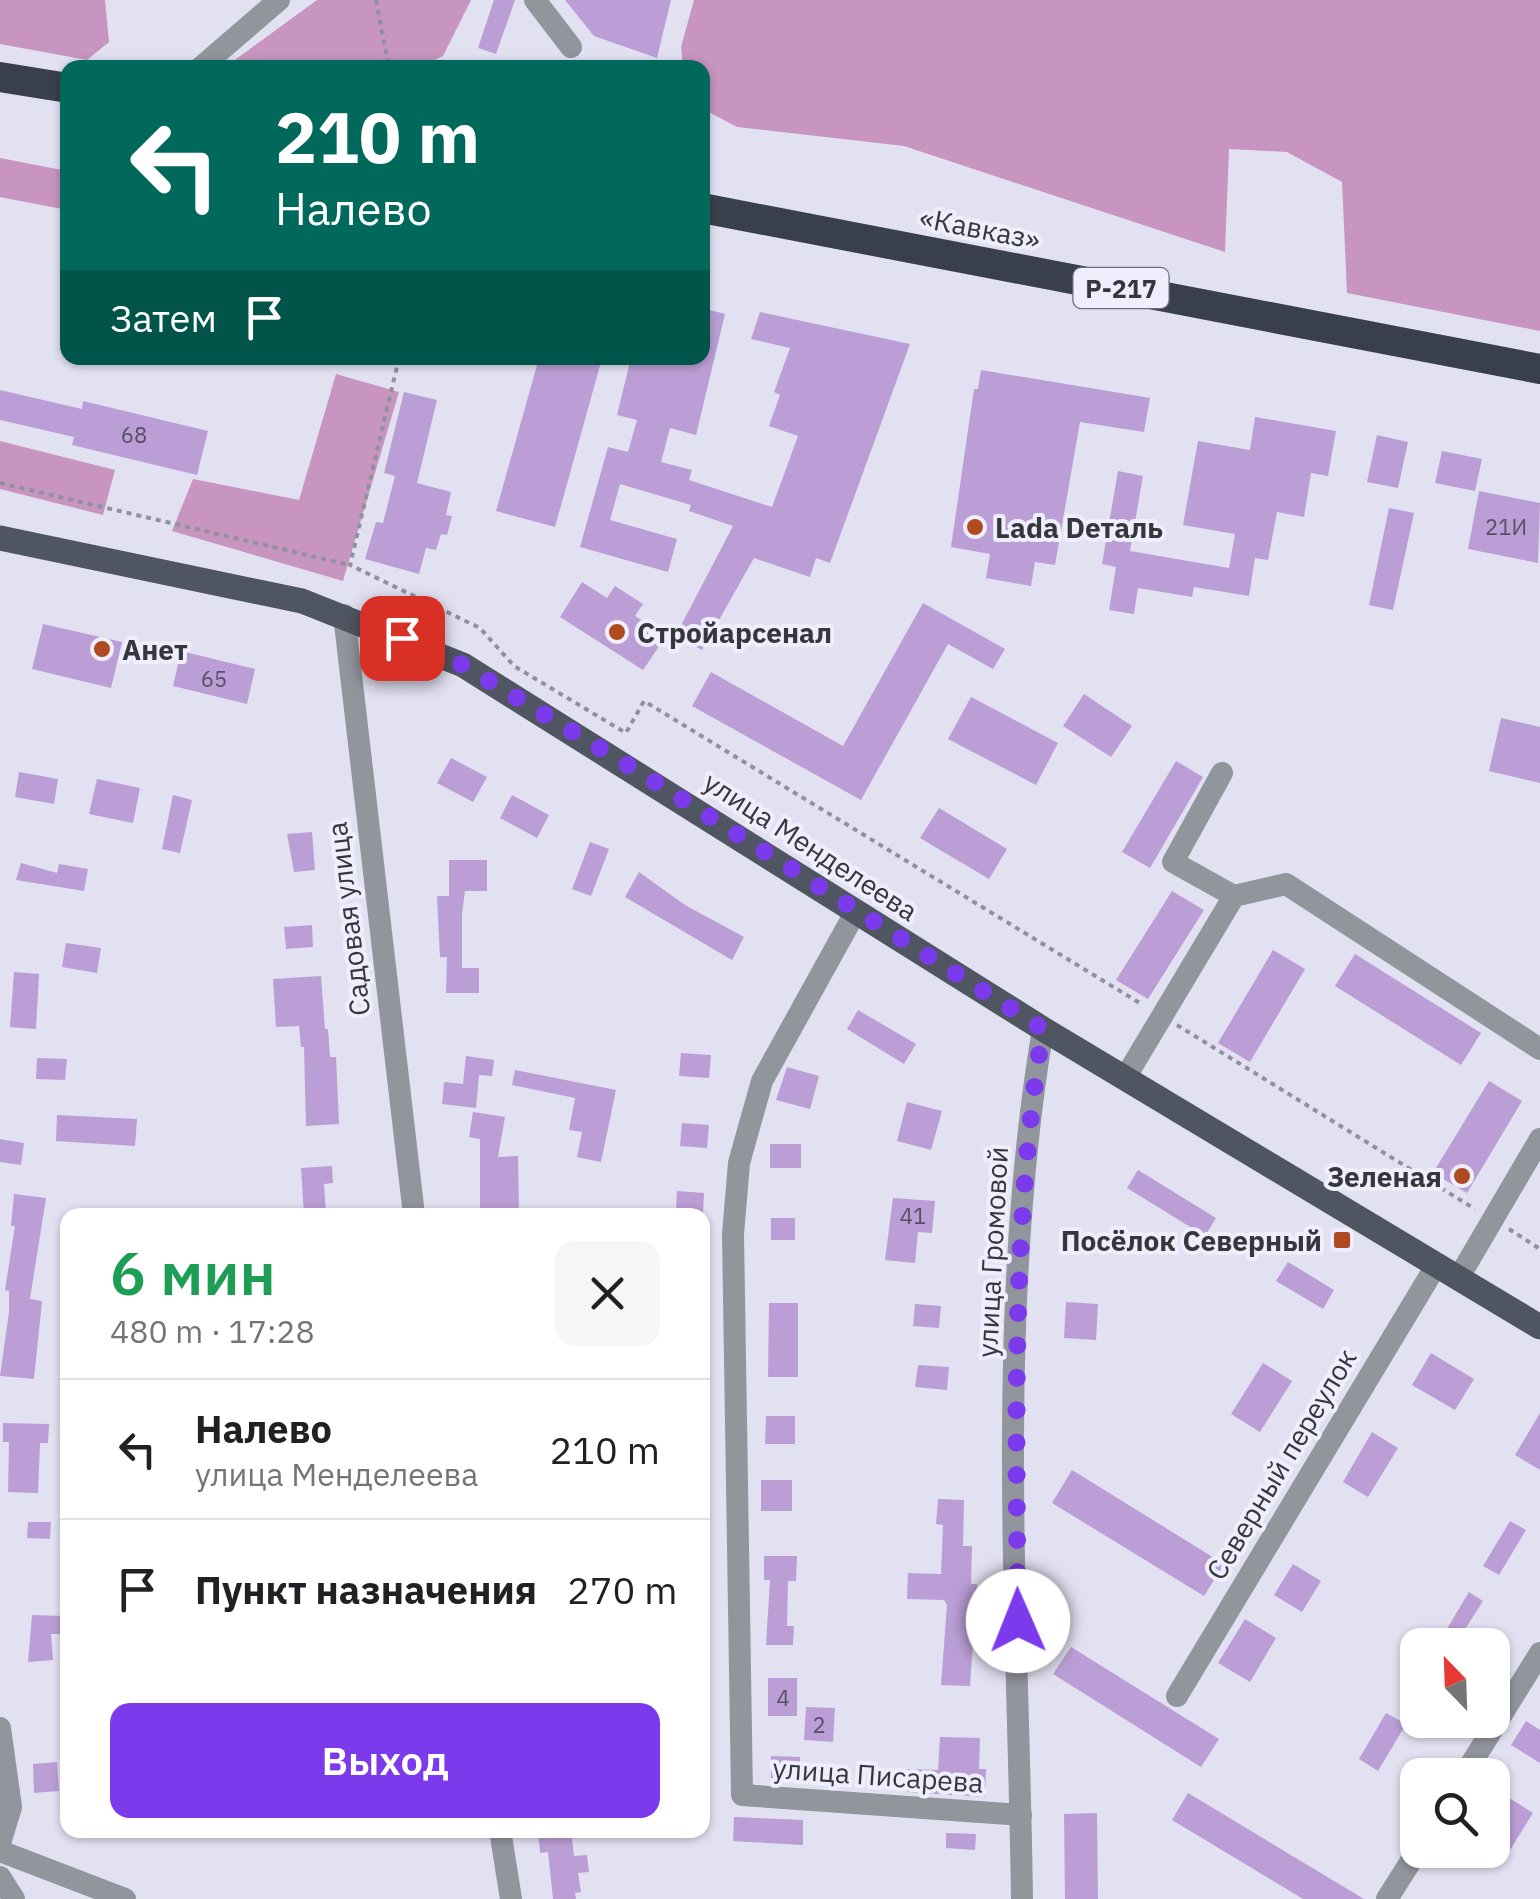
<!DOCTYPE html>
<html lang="ru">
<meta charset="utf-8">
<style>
:root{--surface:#fff;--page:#f6f6f6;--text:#202124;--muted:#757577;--line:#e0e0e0;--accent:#7c3aed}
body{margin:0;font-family:"IBM Plex Sans",sans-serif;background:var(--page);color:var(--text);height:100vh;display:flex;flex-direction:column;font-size:38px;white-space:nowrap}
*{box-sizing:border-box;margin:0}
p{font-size:32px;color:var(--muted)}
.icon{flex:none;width:55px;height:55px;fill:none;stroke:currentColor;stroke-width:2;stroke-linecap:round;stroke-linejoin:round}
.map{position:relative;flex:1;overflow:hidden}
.drawer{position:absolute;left:60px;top:1208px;width:650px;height:630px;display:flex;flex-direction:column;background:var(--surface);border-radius:20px;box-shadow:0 2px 8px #0004}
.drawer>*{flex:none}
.top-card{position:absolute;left:60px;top:60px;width:650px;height:305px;border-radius:20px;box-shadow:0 2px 8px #0004;background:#00695c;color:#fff;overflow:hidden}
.needle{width:65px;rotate:337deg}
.fabs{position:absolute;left:1400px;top:1628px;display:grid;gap:20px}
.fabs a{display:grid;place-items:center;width:110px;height:110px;border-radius:20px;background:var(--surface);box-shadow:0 2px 8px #0004;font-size:50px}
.pin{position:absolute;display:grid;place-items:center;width:85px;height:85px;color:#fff;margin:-42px;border-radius:20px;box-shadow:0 5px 15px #0006}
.me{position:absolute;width:110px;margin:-55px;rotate:359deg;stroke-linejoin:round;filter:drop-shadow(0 0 8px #0008)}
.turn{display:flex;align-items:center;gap:35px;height:210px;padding:0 50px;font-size:45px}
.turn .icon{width:130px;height:130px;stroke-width:2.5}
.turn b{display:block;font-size:70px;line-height:85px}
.then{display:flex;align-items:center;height:95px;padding:0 50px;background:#0003;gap:20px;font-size:38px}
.round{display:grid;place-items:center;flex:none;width:105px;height:105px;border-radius:20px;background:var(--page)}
.summary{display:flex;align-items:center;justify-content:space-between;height:170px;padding:0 50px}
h1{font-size:60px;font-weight:600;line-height:75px;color:#1e9e55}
.action{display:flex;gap:20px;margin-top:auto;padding:20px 50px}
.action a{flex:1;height:115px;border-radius:20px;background:var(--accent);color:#fff;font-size:40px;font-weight:600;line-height:115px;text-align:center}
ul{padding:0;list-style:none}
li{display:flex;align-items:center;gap:30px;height:140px;padding:0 50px;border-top:2px solid var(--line)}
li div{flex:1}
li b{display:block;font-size:38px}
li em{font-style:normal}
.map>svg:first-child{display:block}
.forest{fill:#c795bf}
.building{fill:#bb9ed5}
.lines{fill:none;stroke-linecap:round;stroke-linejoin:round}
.path{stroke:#91919e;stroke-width:4;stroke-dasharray:5 5;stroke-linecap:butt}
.minor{stroke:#91959c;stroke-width:22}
.major{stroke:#505661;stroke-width:25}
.highway{stroke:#39404c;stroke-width:30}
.route{stroke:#7c3aed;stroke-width:18;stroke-dasharray:0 32.4}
.poi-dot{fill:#b04a20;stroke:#eeeefc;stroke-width:4}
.labels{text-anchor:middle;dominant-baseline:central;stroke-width:8;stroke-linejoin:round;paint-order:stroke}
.number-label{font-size:22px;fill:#575063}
.shield{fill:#eeeefc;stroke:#6d6d76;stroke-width:2.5}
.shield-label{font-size:25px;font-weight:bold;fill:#36363d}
.street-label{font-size:28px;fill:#36363d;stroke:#eeeefc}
.poi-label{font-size:28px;font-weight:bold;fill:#36363d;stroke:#eeeefc;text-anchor:start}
</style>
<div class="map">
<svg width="1540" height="1899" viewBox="0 0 1540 1899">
<rect width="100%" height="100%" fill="#e1e1f2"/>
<g class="forest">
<path d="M0 0H105L109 42 87 60 0 44Z"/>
<path d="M317 0H471L443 56 421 67H225Z"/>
<path d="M694 0H1540V331L1347 293 1342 182 1287 152 1229 149 1225 252 904 146 737 127 703 109 702 68 683 67 681 47Z"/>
<path d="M0 158 67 171V210L0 197Z"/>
<path d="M336 374 399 392 343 581 172 531 193 479 299 500Z"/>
<path d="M0 441 115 470 103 515 0 489Z"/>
</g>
<g class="building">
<path d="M494 0H515L496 54 478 48Z"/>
<path d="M565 0H671L657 58 594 36Z"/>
<path d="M702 308 725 314 696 435 670 428 661 462 692 470 689 480 772 507 798 436 769 426 780 395 774 392 790 348 751 339 760 312 910 344 830 563 816 558 810 577 754 558 702 650 676 635 733 526 689 511 691 505 620 484 610 520 677 539 668 572 580 547 608 447 628 452 637 420 617 415 631 358H702Z"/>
<path d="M539 358 601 362 555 527 496 511Z"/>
<path d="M981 370 1150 398 1144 432 1080 422 1055 565 1035 562 1031 586 986 578 990 554 951 547 974 389H978Z"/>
<path d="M0 390 82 409 83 401 208 431 197 475 72 445 74 437 0 420Z"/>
<path d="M404 392 437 400 417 483 451 492 446 515 452 516 447 535 441 534 436 550 426 548 419 574 365 559 376 522 383 523 395 476 384 473Z"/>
<path d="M1255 417 1336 431 1328 476 1311 473 1304 517 1277 512 1268 560 1255 558 1249 596 1194 587 1192 597 1138 588 1134 614 1109 610 1116 567 1102 564 1118 471 1143 476 1130 551 1229 568 1235 534 1183 525 1198 441 1250 450Z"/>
<path d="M1377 435 1408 442 1398 488 1367 482Z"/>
<path d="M1442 451 1482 459 1475 491 1435 483Z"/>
<path d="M1479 491 1540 503 1538 563 1468 549Z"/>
<path d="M1389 508 1414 513 1393 610 1369 605Z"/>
<path d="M582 582 607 598 615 586 643 604 635 616 666 636 643 670 560 617Z"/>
<path d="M923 603 1005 649 993 669 948 644 861 800 692 706 711 672 843 746Z"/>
<path d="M43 624 122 642 111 688 32 669Z"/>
<path d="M181 651 255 669 247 704 173 686Z"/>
<path d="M1084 694 1132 726 1111 757 1063 726Z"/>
<path d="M971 697 1058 743 1036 785 948 739Z"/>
<path d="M1501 718 1540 727V783L1489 771Z"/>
<path d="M451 758 487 777 473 802 437 783Z"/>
<path d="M1176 761 1203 777 1150 868 1122 852Z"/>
<path d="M19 772 58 779 54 804 15 797Z"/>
<path d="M97 779 140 788 133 823 89 814Z"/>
<path d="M173 795 192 800 180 853 162 849Z"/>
<path d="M512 795 549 815 537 838 500 818Z"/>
<path d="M939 808 1007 849 989 879 920 838Z"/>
<path d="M312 832 315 870 294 872 287 834Z"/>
<path d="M590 842 609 849 591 896 572 889Z"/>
<path d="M449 860H487V891H465L462 914V968H479V993H446L447 957H440L437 896H449Z"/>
<path d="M21 863 57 873 59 864 88 869 84 891 16 880Z"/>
<path d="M639 872 685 905 744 937 732 960 625 897Z"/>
<path d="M1172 891 1204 910 1148 999 1116 980Z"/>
<path d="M312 925 313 947 286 949 284 927Z"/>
<path d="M66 943 101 948 97 973 62 967Z"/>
<path d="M1273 950 1305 969 1250 1062 1218 1043Z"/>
<path d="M1355 954 1481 1033 1461 1065 1335 986Z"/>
<path d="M14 972 39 974 36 1029 10 1027Z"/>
<path d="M321 976 325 1029H328L330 1057H336L339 1124 306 1126 304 1047H301L299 1026 276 1027 273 979Z"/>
<path d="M858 1010 916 1044 904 1064 847 1029Z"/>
<path d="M681 1053 711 1055 709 1078 679 1076Z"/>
<path d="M466 1056 494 1060 492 1076 479 1075 476 1108 442 1104 444 1082 463 1084Z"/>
<path d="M37 1058 67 1059 65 1080 36 1079Z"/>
<path d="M787 1067 819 1076 810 1109 776 1100Z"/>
<path d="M515 1070 616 1090 601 1162 577 1157 582 1132 569 1130 575 1098 512 1085Z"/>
<path d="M1489 1081 1522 1101 1467 1193 1433 1173Z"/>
<path d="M907 1102 942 1111 931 1150 897 1141Z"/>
<path d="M473 1112 505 1117 498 1157 518 1156 519 1215H480V1139L469 1137Z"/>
<path d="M57 1115 137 1119 135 1146 56 1141Z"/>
<path d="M682 1123 709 1125 707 1148 680 1146Z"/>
<path d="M0 1139 24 1143 21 1165 0 1162Z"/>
<rect x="770" y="1144" width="31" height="24"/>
<path d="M332 1166 333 1183 324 1184 326 1215H304L301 1168Z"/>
<path d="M1138 1170 1216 1218 1205 1236 1127 1188Z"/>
<path d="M677 1191 704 1193 703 1215 676 1213Z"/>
<path d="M14 1194 46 1198 30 1299 42 1301 34 1379 0 1376 9 1312V1291L5 1290 15 1226H11Z"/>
<path d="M893 1198 935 1201 932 1233 918 1232 915 1263 885 1260Z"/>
<rect x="771" y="1218" width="24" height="22"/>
<path d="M1288 1262 1334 1290 1323 1309 1276 1281Z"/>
<path d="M1066 1302 1098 1304 1096 1340 1064 1338Z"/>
<path d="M769 1303H798V1377H768Z"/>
<path d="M915 1304 941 1306 939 1328 913 1326Z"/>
<path d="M1431 1353 1474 1379 1455 1410 1412 1385Z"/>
<path d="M1263 1363 1292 1381 1260 1432 1231 1414Z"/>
<path d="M918 1365 949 1367 947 1390 915 1387Z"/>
<path d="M1540 1413V1470L1515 1455Z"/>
<path d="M766 1416H795V1444H765Z"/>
<path d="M3 1423 49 1424 48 1443H40L38 1493 8 1492 9 1442H3Z"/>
<path d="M1372 1432 1398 1448 1368 1497 1343 1482Z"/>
<path d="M1072 1470 1224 1564 1204 1596 1052 1503Z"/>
<rect x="761" y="1480" width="31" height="31"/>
<path d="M938 1499 964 1500 963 1546H972L971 1584H977L970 1686 941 1685 947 1605 944 1600 907 1599 908 1573 941 1574 943 1525 936 1524Z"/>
<path d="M1510 1521 1526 1530 1499 1575 1483 1566Z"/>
<path d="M28 1522H51L50 1539 27 1538Z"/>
<path d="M764 1556H797L796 1581H788L787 1626H794L793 1645H766L770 1580H764Z"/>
<path d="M1293 1564 1321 1581 1302 1612 1274 1595Z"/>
<path d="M1469 1592 1483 1601 1455 1645 1442 1637Z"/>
<path d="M32 1615 64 1616 63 1634H51L53 1660 28 1662Z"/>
<path d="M1245 1619 1276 1638 1250 1682 1218 1663Z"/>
<path d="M1071 1647 1219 1739 1201 1767 1053 1674Z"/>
<rect x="768" y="1678" width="29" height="38"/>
<path d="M806 1707 835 1708 833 1742 804 1740Z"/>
<path d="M1386 1713 1406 1724 1378 1771 1359 1759Z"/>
<path d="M1526 1721 1540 1730V1763L1511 1745Z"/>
<path d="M940 1737 980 1738 979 1769H986L985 1797 907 1792 908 1769 938 1770Z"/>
<path d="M771 1756 800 1757V1778H771Z"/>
<path d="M57 1762 59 1791 34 1793 33 1764Z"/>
<path d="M1188 1793 1364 1899H1303L1172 1820Z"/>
<path d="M1506 1796 1533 1813 1510 1850 1492 1839V1818Z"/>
<path d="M1097 1813 1098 1899H1065L1064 1814Z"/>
<path d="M734 1817 803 1820V1845L733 1841Z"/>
<path d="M538 1830H571L574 1856 587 1855 589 1872 578 1873 581 1892 575 1893 576 1899H553L548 1852 540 1853Z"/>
<path d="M946 1833 976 1834 975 1850 946 1848Z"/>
</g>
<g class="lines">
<g class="path">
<path d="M376 0 389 68"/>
<path d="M399 358 350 565 480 628 514 666 626 733 644 701 1143 1005"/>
<path d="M0 483 350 565"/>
<path d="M1177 1025 1475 1209"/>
<path d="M1509 1229 1540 1249"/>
</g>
<g class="minor">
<path d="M535 0 571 47"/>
<path d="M200 68 279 0"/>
<path d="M344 615 414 1215"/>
<path d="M1222 773 1173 862 1234 896"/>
<path d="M856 911 762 1081 739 1163 733 1234 742 1795 1021 1815"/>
<path d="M1125 1078 1234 896 1286 884 1540 1049"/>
<path d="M1459 1277 1540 1139"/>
<path d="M1177 1696 1437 1264"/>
<path d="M0 1728 11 1807 0 1843"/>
<path d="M1464 1775 1540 1653"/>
<path d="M500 1830 511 1899"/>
<path d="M0 1851 125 1899"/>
<path d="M0 1877 14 1899"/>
<path d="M1022 1899C1018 1611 995 1314 1043 1029"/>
<path d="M1387 1899 1418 1850"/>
</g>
<path class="major" d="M0 538 302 601 463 665 1043 1029 1540 1327"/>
<g class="highway">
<path d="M0 77 68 88"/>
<path d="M702 208 1540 369"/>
</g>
</g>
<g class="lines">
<path class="route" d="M402 638 463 665 652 780 1043 1029C1011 1224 1016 1424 1018 1621"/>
</g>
<g class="poi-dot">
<circle cx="975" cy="527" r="10"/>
<circle cx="617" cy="632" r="10"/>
<circle cx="102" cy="649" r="10"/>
<circle cx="1462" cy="1176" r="10"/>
<rect x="1332" y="1230" width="20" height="20" rx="5"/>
</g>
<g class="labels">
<g class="number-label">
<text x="134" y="434">68</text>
<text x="1506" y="526">21И</text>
<text x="214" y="678">65</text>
<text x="913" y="1215">41</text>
<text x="783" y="1697">4</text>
<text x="819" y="1724">2</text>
</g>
<rect class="shield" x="1073.5" y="268" width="95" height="40" rx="8"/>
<g class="shield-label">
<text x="1121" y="288">Р-217</text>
</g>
<g class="street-label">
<text transform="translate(980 228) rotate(11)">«Кавказ»</text>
<text transform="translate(811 846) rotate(33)">улица Менделеева</text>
<text transform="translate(348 919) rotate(-97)">Садовая улица</text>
<text transform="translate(992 1252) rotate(-87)">улица Громовой</text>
<text transform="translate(1281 1464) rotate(-59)">Северный переулок</text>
<text transform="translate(878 1775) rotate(4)">улица Писарева</text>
</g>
<g class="poi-label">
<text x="995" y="527">Lada Dеталь</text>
<text x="637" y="632">Стройарсенал</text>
<text x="122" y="649">Анет</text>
<text x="1442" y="1176" text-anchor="end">Зеленая</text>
<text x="1322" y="1240" text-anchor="end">Посёлок Северный</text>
</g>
</g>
</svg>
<div class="fabs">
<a><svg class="needle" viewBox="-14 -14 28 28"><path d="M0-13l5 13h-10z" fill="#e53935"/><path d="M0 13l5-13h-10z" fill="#757577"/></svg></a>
<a><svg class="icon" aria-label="search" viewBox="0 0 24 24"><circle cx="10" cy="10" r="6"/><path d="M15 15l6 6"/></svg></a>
</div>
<div class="pin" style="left:402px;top:638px;background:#d93025"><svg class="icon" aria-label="arrive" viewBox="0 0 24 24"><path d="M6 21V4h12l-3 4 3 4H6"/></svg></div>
<svg class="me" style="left:1018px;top:1621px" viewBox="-20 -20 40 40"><circle r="19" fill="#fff"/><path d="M0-13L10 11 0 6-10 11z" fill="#7c3aed"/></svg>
<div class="top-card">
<div class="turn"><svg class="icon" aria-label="left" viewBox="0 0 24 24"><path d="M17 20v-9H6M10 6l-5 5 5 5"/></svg><div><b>210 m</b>Налево</div></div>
<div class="then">Затем<svg class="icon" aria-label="arrive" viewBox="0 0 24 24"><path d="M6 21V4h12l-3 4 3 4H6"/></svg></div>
</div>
<section class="drawer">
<div class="summary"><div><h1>6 мин</h1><p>480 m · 17:28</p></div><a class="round"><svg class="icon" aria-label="close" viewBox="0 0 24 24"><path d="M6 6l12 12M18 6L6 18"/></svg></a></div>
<ul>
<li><svg class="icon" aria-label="left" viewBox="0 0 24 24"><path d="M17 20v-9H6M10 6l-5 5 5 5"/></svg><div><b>Налево</b><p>улица Менделеева</p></div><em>210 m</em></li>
<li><svg class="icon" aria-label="arrive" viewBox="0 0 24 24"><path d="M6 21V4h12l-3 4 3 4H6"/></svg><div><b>Пункт назначения</b></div><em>270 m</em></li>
</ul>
<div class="action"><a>Выход</a></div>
</section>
</div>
